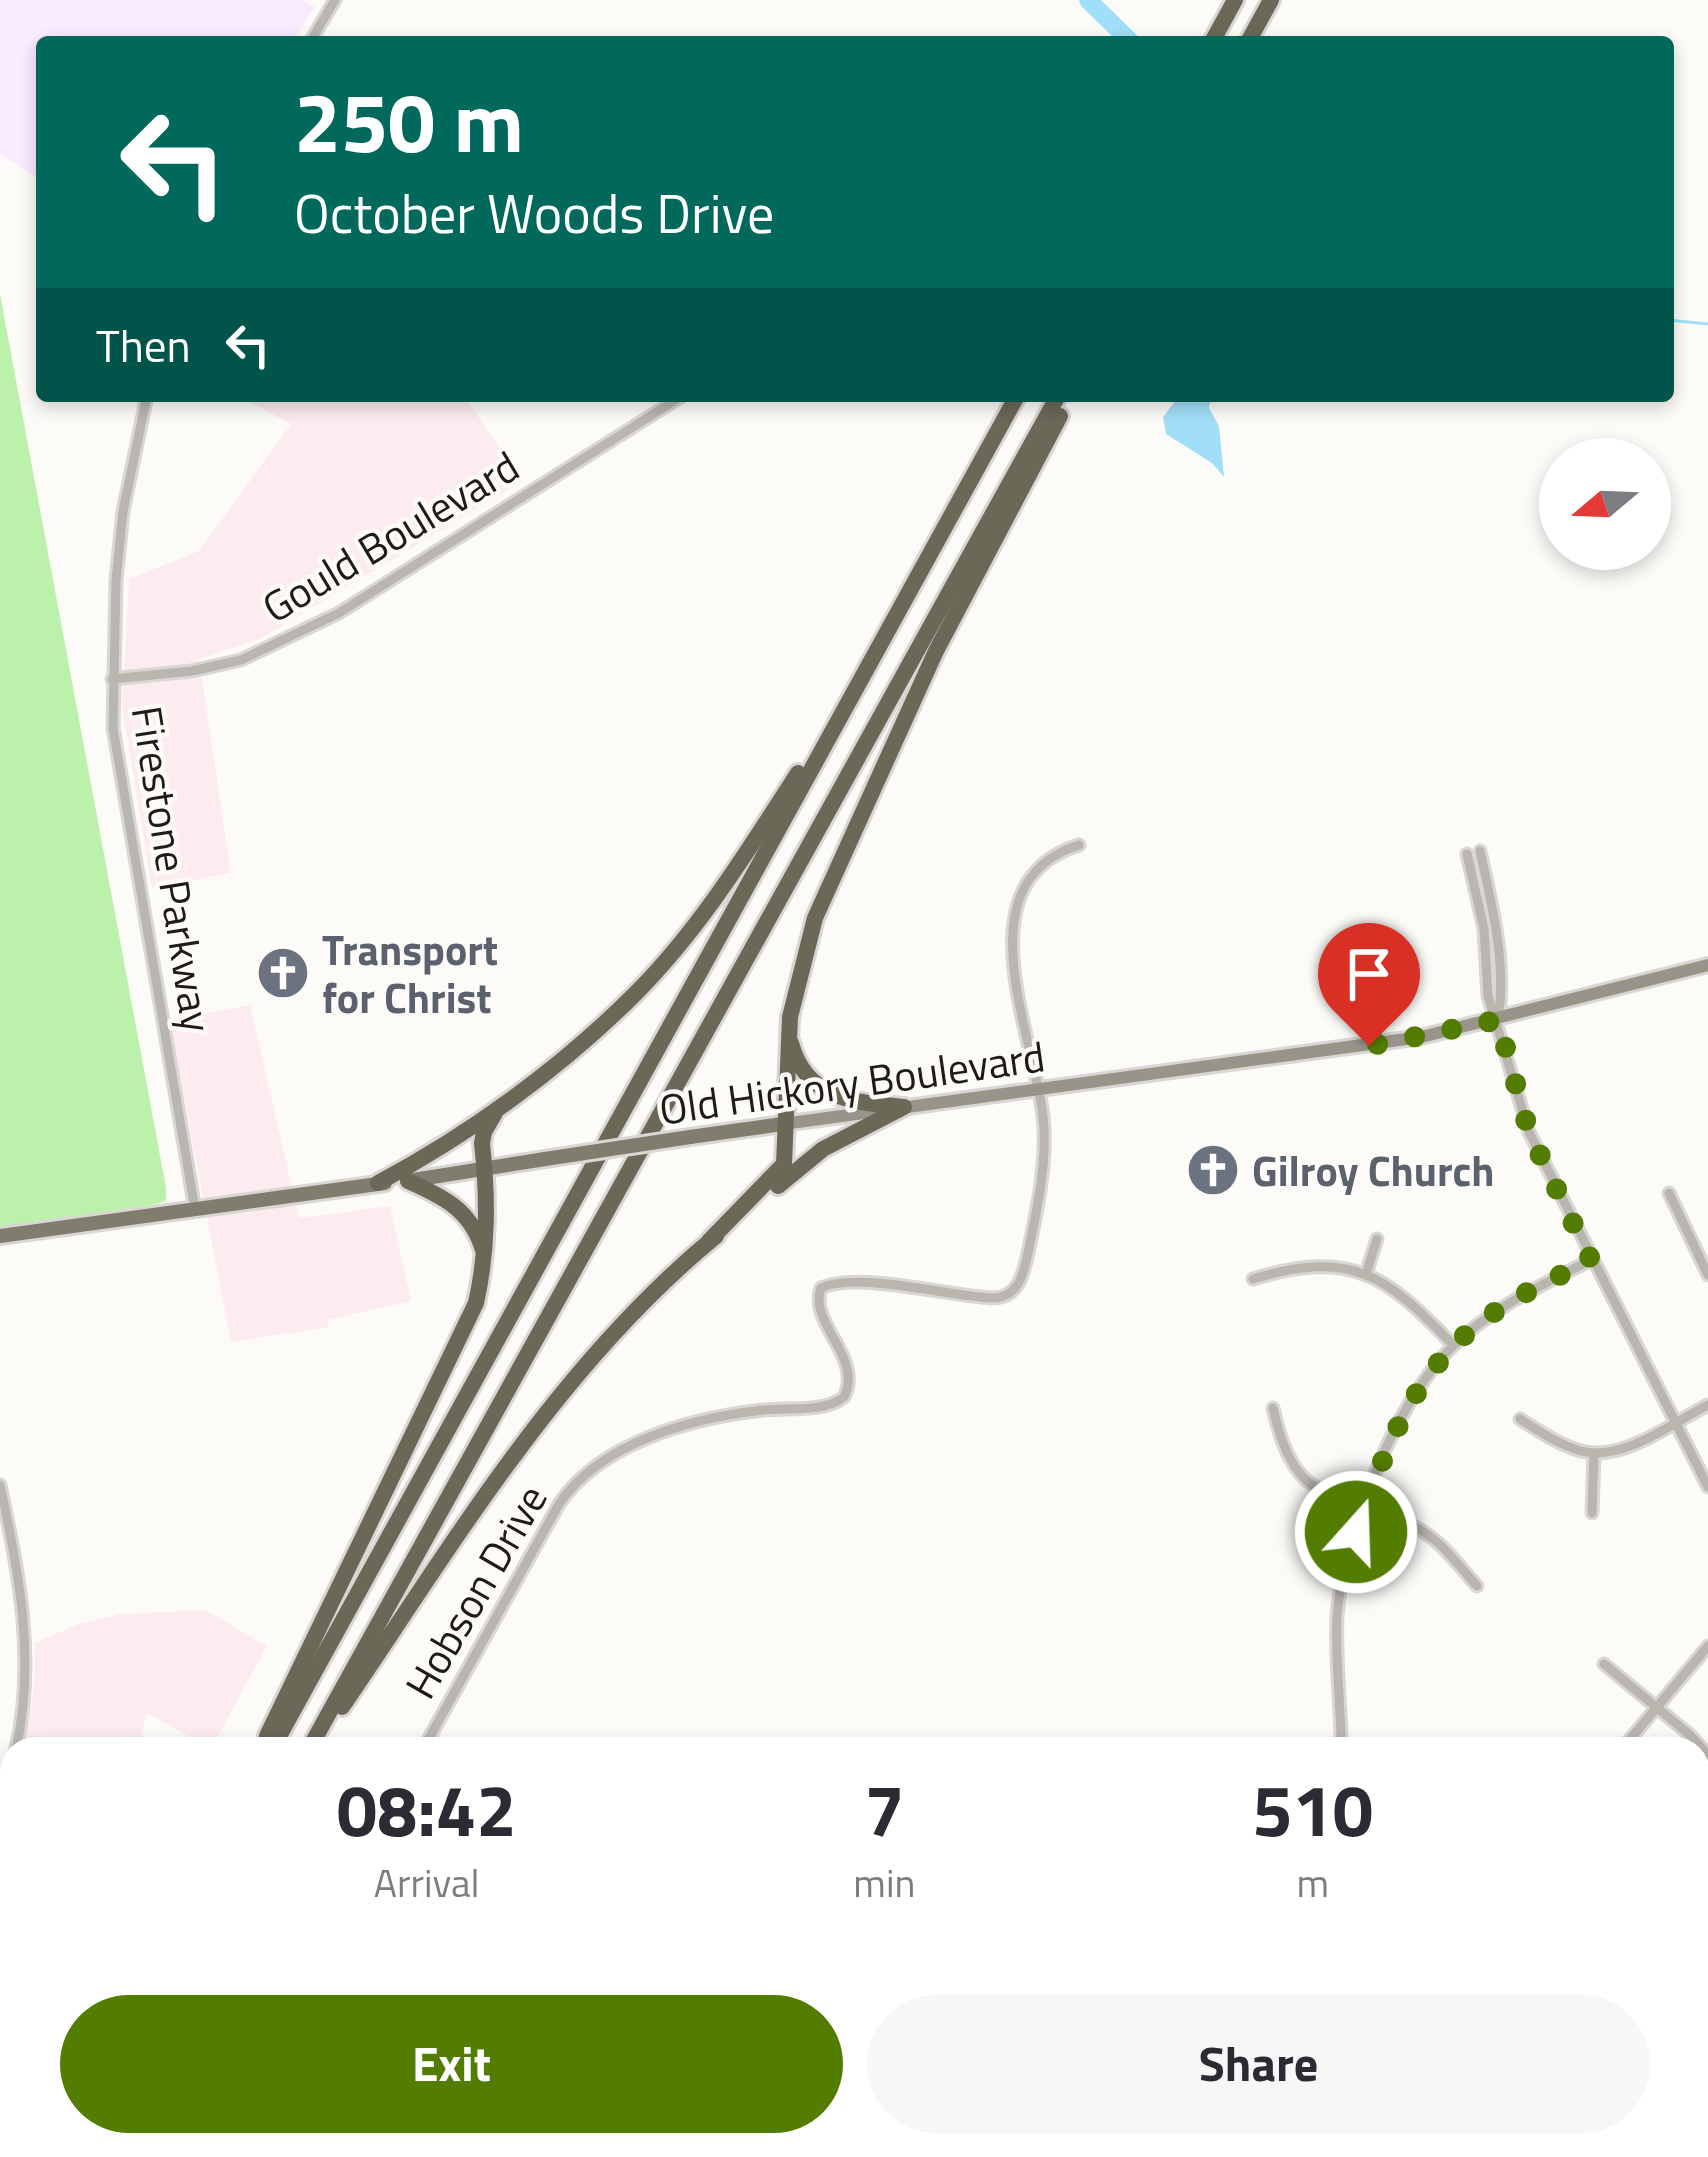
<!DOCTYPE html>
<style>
:root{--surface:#fff;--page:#f7f7f7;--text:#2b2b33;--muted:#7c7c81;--accent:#537d00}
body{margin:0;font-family:"Titillium Web",sans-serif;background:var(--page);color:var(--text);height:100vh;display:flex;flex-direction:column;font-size:45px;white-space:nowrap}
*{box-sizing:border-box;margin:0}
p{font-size:39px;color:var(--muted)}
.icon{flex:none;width:66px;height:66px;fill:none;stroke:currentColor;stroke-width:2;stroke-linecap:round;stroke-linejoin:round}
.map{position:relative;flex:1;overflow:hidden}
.details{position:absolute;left:0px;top:1737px;width:1710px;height:420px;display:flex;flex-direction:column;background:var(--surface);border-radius:36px 36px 0 0;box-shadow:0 6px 18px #0003}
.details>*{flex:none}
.banner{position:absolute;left:36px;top:36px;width:1638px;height:366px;border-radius:12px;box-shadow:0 6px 18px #0003;background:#00695c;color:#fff;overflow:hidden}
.needle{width:78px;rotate:251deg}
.buttons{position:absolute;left:1539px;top:438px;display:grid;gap:24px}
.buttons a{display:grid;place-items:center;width:132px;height:132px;border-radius:50%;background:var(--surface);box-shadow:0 6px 18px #0003;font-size:60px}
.pin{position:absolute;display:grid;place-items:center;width:102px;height:102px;color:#fff;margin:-123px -51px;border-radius:50% 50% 50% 0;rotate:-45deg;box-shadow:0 0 12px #0007}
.pin .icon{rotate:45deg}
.me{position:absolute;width:132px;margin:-66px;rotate:20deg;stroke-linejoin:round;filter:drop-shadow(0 0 9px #0008)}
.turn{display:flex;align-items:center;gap:42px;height:252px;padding:0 60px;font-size:54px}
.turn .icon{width:156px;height:156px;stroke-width:2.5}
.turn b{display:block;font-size:84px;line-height:102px}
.then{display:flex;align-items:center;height:114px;padding:0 60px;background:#0003;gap:24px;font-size:45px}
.eta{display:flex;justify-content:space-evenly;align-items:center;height:204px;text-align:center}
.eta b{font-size:72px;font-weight:700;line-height:84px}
.action{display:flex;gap:24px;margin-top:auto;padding:24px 60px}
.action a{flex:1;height:138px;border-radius:72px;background:var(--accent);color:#fff;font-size:48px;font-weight:700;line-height:138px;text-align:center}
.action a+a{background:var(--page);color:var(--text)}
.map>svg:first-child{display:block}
.commercial{fill:#fdecef}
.industrial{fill:#faebfe}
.green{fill:#bbf1aa}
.water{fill:#a1dff8}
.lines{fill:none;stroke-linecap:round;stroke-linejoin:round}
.stream{stroke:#a1dff8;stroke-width:3}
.river{stroke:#a1dff8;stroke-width:18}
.minor-casing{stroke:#d9d7d4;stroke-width:15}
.secondary-casing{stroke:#d9d7d4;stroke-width:18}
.primary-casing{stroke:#d9d7d4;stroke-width:20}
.motorway-casing{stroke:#d9d7d4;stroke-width:22}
.minor{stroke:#b8b6ae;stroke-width:9}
.secondary{stroke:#989489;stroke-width:12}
.primary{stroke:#807c6e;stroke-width:14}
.motorway{stroke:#6c6858;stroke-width:16}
.primary-bridge-casing{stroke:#d9d7d4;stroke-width:20;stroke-linecap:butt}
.primary-bridge{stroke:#807c6e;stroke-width:14}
.route{stroke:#537d00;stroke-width:21;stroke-dasharray:0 37.8}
.labels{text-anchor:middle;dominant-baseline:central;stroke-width:9;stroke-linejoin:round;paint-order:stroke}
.street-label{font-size:42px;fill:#1f1b15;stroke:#fdfbf8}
.worship-label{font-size:42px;font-weight:bold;fill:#5b616d;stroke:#fdfbf8;text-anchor:start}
</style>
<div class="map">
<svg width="1708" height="2157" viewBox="0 0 1708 2157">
<rect width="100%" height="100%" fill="#fdfbf8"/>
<g class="commercial">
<path d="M239 396H464L523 481 260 639 199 659 231 873 152 888 122 707 129 579 199 551 291 424Z"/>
<path d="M250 1005 299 1218 390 1206 411 1301 328 1320 329 1327 231 1342 169 1021Z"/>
<path d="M205 1610 267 1646 211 1749 147 1713 138 1749H24L34 1688 35 1643 78 1624 121 1614Z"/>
</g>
<path class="industrial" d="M0 0H303L315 7 292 42H42V181L0 154Z"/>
<path class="green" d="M0 294 166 1188V1200L158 1204 0 1228Z"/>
<path class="water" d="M1179 396H1211L1209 408 1219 426 1224 477 1212 463 1166 434 1163 417Z"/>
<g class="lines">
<path class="stream" d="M1668 320 1708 324"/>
<path class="river" d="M1088 0 1131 42"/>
<g class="minor-casing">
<g id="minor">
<path d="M310 42 335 0"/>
<path d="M147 396 123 511 116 580 113 728 195 1209"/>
<path d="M112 679 192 671 241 660 339 613 682 396"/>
<path d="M1480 851C1492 906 1507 964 1498 1020"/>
<path d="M1467 854 1484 929 1488 996 1529 1132 1708 1487"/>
<path d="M1669 1193 1708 1275"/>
<path d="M1366 1274 1377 1239"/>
<path d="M1253 1279C1352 1249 1386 1275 1453 1345"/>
<path d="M1273 1408C1296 1514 1336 1484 1415 1527 1441 1540 1458 1565 1477 1586"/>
<path d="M1520 1419C1539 1431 1559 1445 1581 1451 1623 1462 1672 1423 1708 1405"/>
<path d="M0 1485C19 1571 36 1661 16 1749"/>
<path d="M1592 1513 1594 1453"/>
<path d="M1604 1664 1690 1735 1708 1755"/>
<path d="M1341 1736C1340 1697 1335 1656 1337 1616 1343 1537 1394 1404 1451 1348 1491 1308 1542 1285 1591 1260"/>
<path d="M423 1749 559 1504C601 1442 692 1418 763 1410 788 1407 824 1413 844 1397 864 1357 808 1324 821 1288 857 1271 948 1296 992 1298 1018 1298 1023 1276 1028 1253 1037 1210 1048 1160 1043 1116 1033 1032 962 882 1079 845"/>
<path d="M1622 1749 1708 1646"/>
<path d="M0 1821 12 1768"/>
<path d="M1698 1881 1708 1844"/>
<path d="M1620 2157 1630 2145"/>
</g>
</g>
<g class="secondary-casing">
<path id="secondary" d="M783 1124 1421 1037 1708 965"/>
</g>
<g class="primary-casing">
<g id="primary">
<path d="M690 1137 783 1124"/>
<path d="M407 1181 545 1159"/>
<path d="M0 1236 385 1183"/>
</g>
</g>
<g class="motorway-casing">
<g id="motorway">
<path d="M1212 42 1235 0"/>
<path d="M1248 42 1271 0"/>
<path d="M791 1043C806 1099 853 1102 903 1107"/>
<path d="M408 1181C444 1197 471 1210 483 1250"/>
<path d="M378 1183C470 1134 561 1068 635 994 700 929 749 849 798 773"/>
<path d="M778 1186 823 1149 904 1107"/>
<path d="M709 1241 784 1164 790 1017 815 918 936 651 1060 416"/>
<path d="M342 1707C455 1541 559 1365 716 1236"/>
<path d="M267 1736 476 1303C488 1249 488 1198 482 1143L484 1132 495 1113"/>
<path d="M272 1749 1017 396"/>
<path d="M309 1749 1058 396"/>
<path d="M48 2157 54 2145"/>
<path d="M85 2157 91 2145"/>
</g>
</g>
<use href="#minor" class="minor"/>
<use href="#secondary" class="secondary"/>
<use href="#primary" class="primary"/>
<use href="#motorway" class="motorway"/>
<g class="primary-bridge-casing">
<path id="primary-bridge" d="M545 1159 690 1137"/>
</g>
<use href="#primary-bridge" class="primary-bridge"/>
</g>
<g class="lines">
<path class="route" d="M1356 1532C1386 1448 1414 1367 1492 1314 1523 1292 1558 1277 1591 1260L1529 1132 1498 1020 1369 1046"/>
</g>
<defs>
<g id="church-disc" transform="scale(2.7)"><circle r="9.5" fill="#6b7280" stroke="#fdfbf8"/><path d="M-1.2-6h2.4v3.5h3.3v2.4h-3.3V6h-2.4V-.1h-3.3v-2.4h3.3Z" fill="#fff"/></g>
</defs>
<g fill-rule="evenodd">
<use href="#church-disc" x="283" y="973"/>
<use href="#church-disc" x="1213" y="1170"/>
</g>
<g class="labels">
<g class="street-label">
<text transform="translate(390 536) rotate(-31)">Gould Boulevard</text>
<text transform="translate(173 869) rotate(81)">Firestone Parkway</text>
<text transform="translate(852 1082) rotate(-8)">Old Hickory Boulevard</text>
<text transform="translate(475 1591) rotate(-60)">Hobson Drive</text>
</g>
<g class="worship-label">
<text x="322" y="949">Transport<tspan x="322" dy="48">for Christ</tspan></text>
<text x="1252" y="1170">Gilroy Church</text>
</g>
</g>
</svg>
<div class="buttons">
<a><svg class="needle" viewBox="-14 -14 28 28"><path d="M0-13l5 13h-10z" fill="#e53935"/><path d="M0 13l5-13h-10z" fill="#7c7c81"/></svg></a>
</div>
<div class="pin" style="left:1369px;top:1046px;background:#d93025"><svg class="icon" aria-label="arrive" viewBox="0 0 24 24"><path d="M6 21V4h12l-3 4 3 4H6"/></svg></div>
<svg class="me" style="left:1356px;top:1532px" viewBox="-20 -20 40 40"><circle r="17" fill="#537d00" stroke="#fff" stroke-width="3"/><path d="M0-11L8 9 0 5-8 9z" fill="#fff"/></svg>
<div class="banner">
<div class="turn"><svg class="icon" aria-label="left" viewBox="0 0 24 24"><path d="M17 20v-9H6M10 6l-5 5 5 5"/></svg><div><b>250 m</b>October Woods Drive</div></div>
<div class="then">Then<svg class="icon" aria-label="left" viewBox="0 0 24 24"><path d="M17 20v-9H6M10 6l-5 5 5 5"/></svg></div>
</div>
<section class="details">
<div class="eta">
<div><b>08:42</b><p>Arrival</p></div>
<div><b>7</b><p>min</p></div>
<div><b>510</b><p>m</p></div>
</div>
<div class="action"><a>Exit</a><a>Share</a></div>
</section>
</div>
